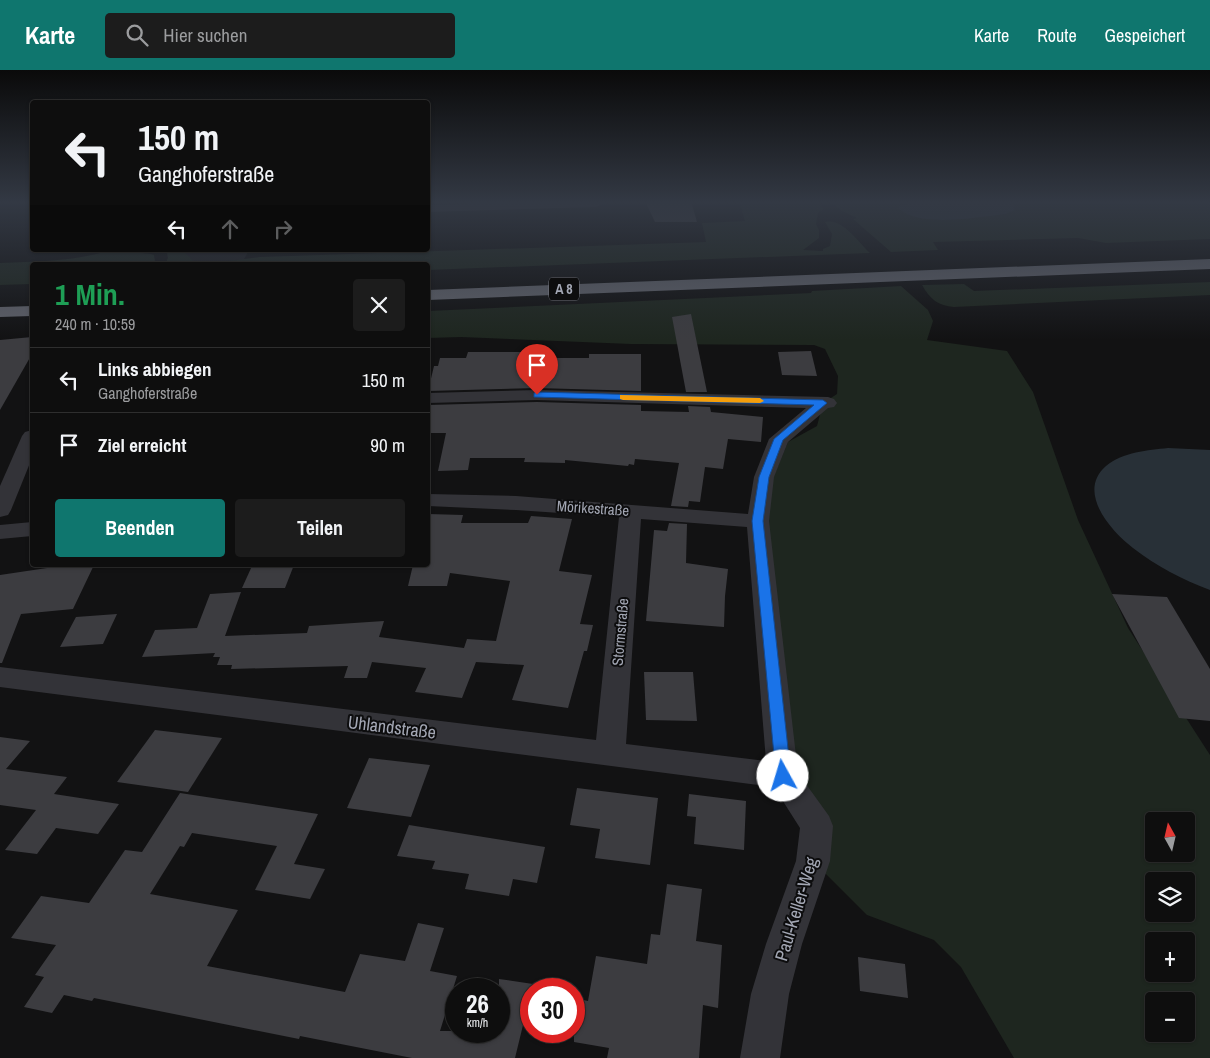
<!DOCTYPE html>
<html lang="de">
<meta charset="utf-8">
<style>
:root{--surface:#0e0e0e;--page:#1c1c1c;--text:#f1f3f6;--muted:#9b9c9e;--line:#2e2e2e;--accent:#0f766e}
body{margin:0;font-family:"Archivo Narrow",sans-serif;background:var(--page);color:var(--text);height:100vh;display:flex;flex-direction:column;font-size:19px;white-space:nowrap}
*{box-sizing:border-box;margin:0}
p{font-size:16px;color:var(--muted)}
.icon{flex:none;width:28px;height:28px;fill:none;stroke:currentColor;stroke-width:2;stroke-linecap:round;stroke-linejoin:round}
.map{position:relative;flex:1;overflow:hidden}
.details{position:absolute;left:30px;top:192px;width:400px;height:305px;display:flex;flex-direction:column;background:var(--surface);border-radius:5px;box-shadow:0 1px 4px #0004,0 0 0 1px var(--line)}
.details>*{flex:none}
.hud{position:absolute;left:30px;top:30px;width:400px;height:152px;border-radius:5px;box-shadow:0 1px 4px #0004,0 0 0 1px var(--line);background:#0e0e0e;color:var(--text);overflow:hidden}
.needle{width:32px;rotate:352deg}
.buttons{position:absolute;left:1145px;top:742px;display:grid;gap:10px}
.buttons a{display:grid;place-items:center;width:50px;height:50px;border-radius:5px;background:var(--surface);box-shadow:0 1px 4px #0004,0 0 0 1px var(--line);font-size:25px}
.speed{position:absolute;left:445px;top:908px;display:flex;gap:10px;font-size:25px;font-weight:700;text-align:center}
.speed>*{display:grid;place-content:center;width:65px;height:65px;border-radius:50%;background:var(--surface);box-shadow:0 1px 4px #0004,0 0 0 1px var(--line);line-height:1}
.speed small{font-size:12px;font-weight:400}
.speed .limit{border:8px solid #d22;background:#fff;color:#111}
.pin{position:absolute;display:grid;place-items:center;width:42px;height:42px;color:#fff;margin:-51px -21px;border-radius:50% 50% 50% 0;rotate:-45deg;box-shadow:0 0 5px #0007}
.pin .icon{rotate:45deg}
.me{position:absolute;width:55px;margin:-28px;rotate:354deg;stroke-linejoin:round;filter:drop-shadow(0 0 4px #0008)}
.turn{display:flex;align-items:center;gap:18px;height:105px;padding:0 25px;font-size:22px}
.turn .icon{width:65px;height:65px;stroke-width:2.5}
.turn b{display:block;font-size:35px;line-height:42px}
.lanes{display:flex;align-items:center;height:48px;padding:0 25px;background:#0003;justify-content:center;gap:25px;direction:ltr}
.lanes .off{opacity:.35}
.round{display:grid;place-items:center;flex:none;width:52px;height:52px;border-radius:5px;background:var(--page)}
.head{display:flex;align-items:center;justify-content:space-between;height:85px;padding:0 25px}
h1{font-size:30px;font-weight:800;line-height:38px;color:#1e9e55}
.primary-button{display:flex;gap:10px;margin-top:auto;padding:10px 25px}
.primary-button a{flex:1;height:58px;border-radius:5px;background:var(--accent);color:#fff;font-size:20px;font-weight:800;line-height:58px;text-align:center}
.primary-button a+a{background:var(--page);color:var(--text)}
ul{padding:0;list-style:none}
li{display:flex;align-items:center;gap:15px;height:65px;padding:0 25px;border-top:1px solid var(--line)}
li div{flex:1}
li b{display:block;font-size:19px}
li em{font-style:normal}
header{display:flex;align-items:center;gap:30px;box-sizing:border-box;height:70px;padding:0 25px;background:var(--accent);color:#fff}
header strong{font-size:24px}
nav{display:flex;gap:28px;margin-inline-start:auto;font-size:18px}
.search{width:350px;height:45px;background:var(--page);display:flex;align-items:center;gap:12px;box-sizing:border-box;padding:0 18px;border-radius:5px;color:var(--muted);font-size:19px}
.map>svg:first-child{display:block}
.built{fill:#1e1e20}
.green{fill:#1e261f;fill-rule:evenodd}
.water{fill:#283037}
.building{fill:#3c3c40}
.lines{fill:none;stroke-linecap:round;stroke-linejoin:round}
.minor{fill:#333338;fill-rule:evenodd}
.motorway{fill:#5f6169;fill-rule:evenodd}
.route{fill:#1a73e8;stroke:#114b97}
.slow{fill:#f59e0b}
.labels{text-anchor:middle;dominant-baseline:central;stroke-width:4;stroke-linejoin:round;paint-order:stroke}
.shield{fill:#0d0d0e;stroke:#767982;stroke-width:1}
.shield-label{font-size:14px;font-weight:bold;fill:#a3a7b4}
.street-label{font-size:15px;fill:#a3a7b4;stroke:#0d0d0e}
.near-street-label{font-size:18px;fill:#a3a7b4;stroke:#0d0d0e}
</style>
<header>
<strong>Karte</strong>
<div class="search"><svg class="icon" aria-label="search" viewBox="0 0 24 24"><circle cx="10" cy="10" r="6"/><path d="M15 15l6 6"/></svg>Hier suchen</div>
<nav><a>Karte</a><a>Route</a><a>Gespeichert</a></nav>
</header>
<div class="map">
<svg width="1210" height="988" viewBox="0 0 1210 988">
<rect width="100%" height="100%" fill="#121213"/>
<path class="built" d="M158 180H249L241 195H165L168 188 167 182Z"/>
<g class="green">
<path d="M739 131H816L824 139 818 143 816 154 819 160V168L803 180 823 181V179L830 176 832 164 825 152C843 148 858 172 870 183L428 200V195H165L168 188 167 182 158 180 183 181 194 192 205 194 260 187 706 172 702 153 745 151Z"/>
<path d="M829 131H918L900 136 937 150 1006 144 1012 133 1009 131H1210V169L1106 173 1078 168 933 172 938 180 891 182 853 149 857 148 842 141Z"/>
<path d="M110 180 151 184 154 185 155 191 152 195H32V214L0 215V193C37 191 74 192 110 180Z"/>
<path d="M1210 212V225L954 237C938 236 930 229 922 215L964 214 974 221Z"/>
<path d="M901 216 928 240 933 251 927 270 1007 281 1033 322 1078 450 1128 558 1210 685V988H1014L961 897 934 870 867 845 813 791 783 706 759 442 788 372 817 356 823 333 837 324 838 306 825 279 814 275 631 274 461 267 428 268V241L811 223 812 221ZM1154 751H1186V784H1154ZM1154 811H1186V844H1154ZM1154 871H1186V904H1154ZM1154 931H1186V964H1154Z"/>
</g>
<g class="water">
<path d="M918 131H1009L1012 132 1015 140 1006 144C978 147 921 158 899 139V136Z"/>
<path d="M1168 378 1210 380V520C1183 510 1156 496 1133 478 1111 461 1076 422 1106 396 1123 382 1148 380 1168 378Z"/>
</g>
<g class="building">
<path d="M645 131H691L697 152H655Z"/>
<path d="M691 244 707 322H686L672 247Z"/>
<path d="M32 267V284L0 340V270Z"/>
<path d="M811 281 817 306 782 305 778 282Z"/>
<path d="M468 282H545L544 288H589V284H641V321L537 318 428 321 434 296H438L440 288H466Z"/>
<path d="M537 332 641 335V341L689 342 688 336 710 337 711 342 763 347 761 372 728 369 723 399 705 397 700 432 689 431 688 437 671 436 679 393 635 389 634 395 629 394 628 396 565 390V393L524 392 525 388H470L468 400 438 401 446 363H428V335Z"/>
<path d="M428 444 463 445 461 453H528L531 446 572 449 559 501 592 505 580 554 593 555 587 581H584L568 638 512 630 524 595 476 592 462 628 415 622 426 598 372 592 367 608H344L348 596 231 599 232 595H217L220 587H213L215 583 142 587 155 560 197 558 210 524 241 522 225 566 307 563 309 556 384 551 379 567 464 578 467 569 496 571 510 511 450 503 447 516H408L413 495H428Z"/>
<path d="M669 453 687 454 686 493 728 499 725 526 724 557 646 551 654 460 667 461Z"/>
<path d="M94 495 73 539 21 544 2 593H0V505L47 498Z"/>
<path d="M294 495 285 518H242L252 496Z"/>
<path d="M1112 524 1167 527 1210 599V651L1179 648Z"/>
<path d="M117 544 103 574 60 577 76 547Z"/>
<path d="M644 602H693L697 651 646 650Z"/>
<path d="M155 660 222 668 188 722 117 712Z"/>
<path d="M0 667 30 671 6 699 67 707 54 724 119 734 98 764 56 758 37 784 5 780 36 740 0 735Z"/>
<path d="M369 688 430 695 411 747 347 738Z"/>
<path d="M577 718 658 728 650 795 595 788 600 759 570 755Z"/>
<path d="M180 723 318 744 294 794 325 799 310 829 255 820 277 776 192 763 184 777 180 776 150 824 238 840 207 896 345 922 360 884 405 891 418 853 444 858 430 901 457 906 440 961H499V909L533 914 515 988H412L300 966 299 969 94 928 92 931 64 925 52 943 24 937 44 907 35 905 56 875 11 868 41 826 89 833 125 780 142 782Z"/>
<path d="M689 724 746 731 744 780 694 774 696 747 687 746Z"/>
<path d="M409 755 545 777 537 813 513 809 509 826 465 819 469 804 432 799 435 791 397 786Z"/>
<path d="M667 814 702 819 696 871 722 875 718 938 703 935 699 988H607L609 978 574 972V928L588 931 596 886 647 894 651 864 660 865Z"/>
<path d="M858 887 905 894 908 928 860 921Z"/>
</g>
<g class="lines">
<g class="minor">
<path d="M565 131H613L595 137 428 142V135Z"/>
<path d="M537 320 828 327 834 329 837 333 834 337 828 338 788 372 774 407 769 451 798 703 829 746 833 756 830 791 802 874 789 924 780 988H740L751 924 766 874 796 791 800 758 774 717 0 617V597L596 670 619 447 516 440 428 436V424L516 426 748 444 754 407 769 369 806 338 537 330 428 333V323ZM641 449 747 457 766 691 626 674Z"/>
<path d="M32 360V388L11 440 8 445 0 447V416L22 366 25 362Z"/>
<path d="M32 452V466L0 469V455Z"/>
</g>
<g class="motorway">
<path d="M1210 189V199L428 230V220Z"/>
<path d="M32 236V246L0 247V237Z"/>
</g>
</g>
<linearGradient id="sky" x2="0" y2="1"><stop stop-color="#0a0a0a"/><stop offset="0.49" stop-color="#333944"/><stop offset="1" stop-color="#333944" stop-opacity="0"/></linearGradient>
<rect width="1210" height="270" fill="url(#sky)"/>
<path class="route" d="M537 322 823 330 827 333 783 370 769 407 763 451 791 706 789 710 783 712 778 710 776 706 752 451 759 407 774 369 814 335 534 327V323Z"/>
<path class="slow" d="M620 325 760 328 764 331 760 333 623 330 620 329Z"/>
<g class="labels">
<rect class="shield" x="549" y="207.5" width="30" height="23" rx="4"/>
<g class="shield-label">
<text x="564" y="219">A 8</text>
</g>
<g class="street-label">
<text transform="translate(593 438) rotate(4)">Mörikestraße</text>
<text transform="translate(620 562) rotate(-85)">Stormstraße</text>
</g>
<g class="near-street-label">
<text transform="translate(392 657) rotate(7)">Uhlandstraße</text>
<text transform="translate(796 839) rotate(-73)">Paul-Keller-Weg</text>
</g>
</g>
</svg>
<div class="buttons">
<a><svg class="needle" viewBox="-14 -14 28 28"><path d="M0-13l5 13h-10z" fill="#e53935"/><path d="M0 13l5-13h-10z" fill="#9b9c9e"/></svg></a>
<a><svg class="icon" aria-label="layers" viewBox="0 0 24 24"><path d="M12 4l9 5-9 5-9-5zM3 14l9 5 9-5"/></svg></a>
<a>+</a>
<a>−</a>
</div>
<div class="speed"><div>26<small>km/h</small></div><div class="limit">30</div></div>
<div class="pin" style="left:537px;top:325px;background:#d93025"><svg class="icon" aria-label="arrive" viewBox="0 0 24 24"><path d="M6 21V4h12l-3 4 3 4H6"/></svg></div>
<svg class="me" style="left:783px;top:706px" viewBox="-20 -20 40 40"><circle r="19" fill="#fff"/><path d="M0-13L10 11 0 6-10 11z" fill="#1a73e8"/></svg>
<div class="hud">
<div class="turn"><svg class="icon" aria-label="left" viewBox="0 0 24 24"><path d="M17 20v-9H6M10 6l-5 5 5 5"/></svg><div><b>150 m</b>Ganghoferstraße</div></div>
<div class="lanes"><svg class="icon" aria-label="left" viewBox="0 0 24 24"><path d="M17 20v-9H6M10 6l-5 5 5 5"/></svg><svg class="icon off" aria-label="ahead" viewBox="0 0 24 24"><path d="M12 20V5M6 11l6-6 6 6"/></svg><svg class="icon off" aria-label="right" viewBox="0 0 24 24"><path d="M7 20v-9h11M14 6l5 5-5 5"/></svg></div>
</div>
<section class="details">
<div class="head"><div><h1>1 Min.</h1><p>240 m · 10:59</p></div><a class="round"><svg class="icon" aria-label="close" viewBox="0 0 24 24"><path d="M6 6l12 12M18 6L6 18"/></svg></a></div>
<ul>
<li><svg class="icon" aria-label="left" viewBox="0 0 24 24"><path d="M17 20v-9H6M10 6l-5 5 5 5"/></svg><div><b>Links abbiegen</b><p>Ganghoferstraße</p></div><em>150 m</em></li>
<li><svg class="icon" aria-label="arrive" viewBox="0 0 24 24"><path d="M6 21V4h12l-3 4 3 4H6"/></svg><div><b>Ziel erreicht</b></div><em>90 m</em></li>
</ul>
<div class="primary-button"><a>Beenden</a><a>Teilen</a></div>
</section>
</div>
